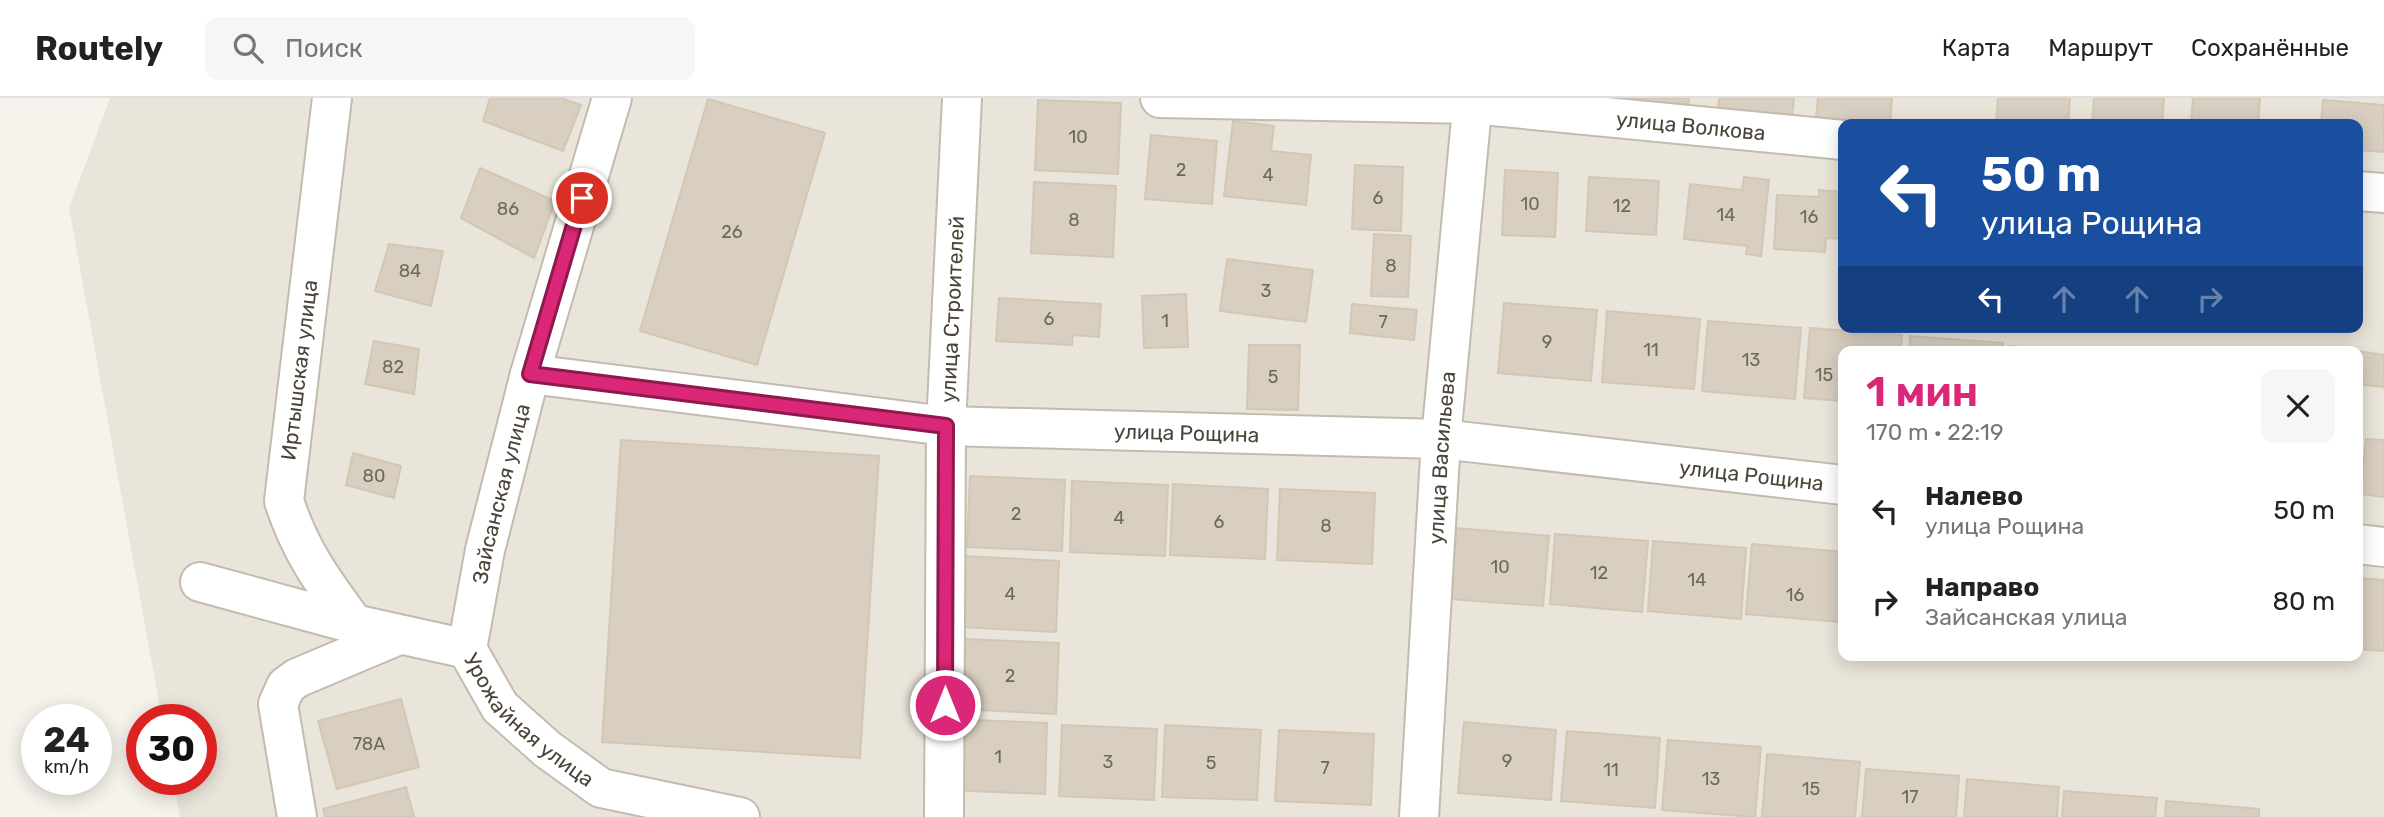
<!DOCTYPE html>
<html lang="ru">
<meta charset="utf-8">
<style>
:root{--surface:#fff;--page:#f6f6f6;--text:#222;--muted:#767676;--line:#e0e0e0;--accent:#db2777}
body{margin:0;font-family:Rubik,sans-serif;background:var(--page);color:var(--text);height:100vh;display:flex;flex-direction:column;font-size:26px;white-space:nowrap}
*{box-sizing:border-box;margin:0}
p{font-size:23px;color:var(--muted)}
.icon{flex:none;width:38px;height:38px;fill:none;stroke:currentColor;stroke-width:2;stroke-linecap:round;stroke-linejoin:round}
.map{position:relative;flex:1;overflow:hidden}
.panel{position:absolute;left:1838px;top:248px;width:525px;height:315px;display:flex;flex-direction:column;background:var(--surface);border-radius:14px;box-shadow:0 4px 18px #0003}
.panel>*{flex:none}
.guide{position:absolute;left:1838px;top:21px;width:525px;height:214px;border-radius:14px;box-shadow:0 4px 18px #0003;background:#1a4fa0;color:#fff;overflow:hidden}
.speed{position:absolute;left:21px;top:606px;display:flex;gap:14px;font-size:35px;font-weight:700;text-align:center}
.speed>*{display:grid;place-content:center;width:91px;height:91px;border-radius:50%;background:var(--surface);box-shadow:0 4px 18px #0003;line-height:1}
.speed small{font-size:18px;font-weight:400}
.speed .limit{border:10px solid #d22;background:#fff;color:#111}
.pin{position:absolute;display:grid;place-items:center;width:60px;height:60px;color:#fff;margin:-30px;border:4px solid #fff;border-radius:50%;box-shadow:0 2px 7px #0007}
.me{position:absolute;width:77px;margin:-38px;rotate:0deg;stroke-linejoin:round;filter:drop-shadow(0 0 5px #0008)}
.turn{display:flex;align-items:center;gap:24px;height:147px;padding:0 28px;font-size:32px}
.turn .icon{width:91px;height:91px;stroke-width:2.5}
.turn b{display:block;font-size:49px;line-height:60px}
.lanes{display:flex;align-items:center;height:66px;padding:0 28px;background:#0003;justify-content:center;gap:35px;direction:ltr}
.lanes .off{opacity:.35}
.round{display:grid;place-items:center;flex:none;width:74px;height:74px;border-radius:14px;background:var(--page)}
.summary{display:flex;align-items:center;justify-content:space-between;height:119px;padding:0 28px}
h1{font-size:42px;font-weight:600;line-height:52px;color:var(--accent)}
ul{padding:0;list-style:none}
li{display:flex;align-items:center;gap:21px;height:91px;padding:0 28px}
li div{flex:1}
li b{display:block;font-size:26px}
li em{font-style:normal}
header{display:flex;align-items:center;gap:42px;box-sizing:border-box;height:98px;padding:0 35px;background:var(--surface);border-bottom:2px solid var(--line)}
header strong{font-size:33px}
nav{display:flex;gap:38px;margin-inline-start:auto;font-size:24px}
.search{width:490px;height:63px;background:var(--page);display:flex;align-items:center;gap:18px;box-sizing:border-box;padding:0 24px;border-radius:14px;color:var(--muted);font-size:26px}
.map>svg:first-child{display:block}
.residential{fill:#eae5da;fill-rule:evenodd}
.building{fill:#d8cfc1;stroke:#d3c7b4;stroke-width:2}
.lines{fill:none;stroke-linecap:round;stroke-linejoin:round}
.street-casing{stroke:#c2bbae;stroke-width:42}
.street{stroke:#fff;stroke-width:38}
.route-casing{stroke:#8e194d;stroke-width:18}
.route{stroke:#db2777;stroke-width:12}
.labels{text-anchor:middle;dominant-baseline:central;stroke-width:5;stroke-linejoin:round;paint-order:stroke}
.number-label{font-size:18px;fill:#6e675b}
.street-label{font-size:21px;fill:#4b4439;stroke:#fff}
</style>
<header>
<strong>Routely</strong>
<div class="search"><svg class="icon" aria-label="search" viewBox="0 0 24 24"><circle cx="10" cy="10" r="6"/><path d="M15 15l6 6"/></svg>Поиск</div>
<nav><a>Карта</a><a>Маршрут</a><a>Сохранённые</a></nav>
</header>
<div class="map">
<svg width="2384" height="719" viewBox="0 0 2384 719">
<rect width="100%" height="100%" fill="#f6f3ec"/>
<path class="residential" d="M110 0H2384V719H180L173 681H201V621H162L69 110ZM1843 26H2357V229H1843ZM1843 254H2357V558H1843Z"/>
<g class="building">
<path d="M490 0H561L581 7 563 53 483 23Z"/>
<path d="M1610 0H1689L1688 12 1610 6Z"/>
<path d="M1719 0H1794L1792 17 1718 11Z"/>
<path d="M1818 0H1892L1890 25 1816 19Z"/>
<path d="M1998 0H2070L2068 26 1996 25Z"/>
<path d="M2094 0H2164L2162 26H2092Z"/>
<path d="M2193 0H2260L2258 26H2191Z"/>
<path d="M708 1 825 35 757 267 640 233Z"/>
<path d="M1038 2 1121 5 1118 76 1035 72Z"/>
<path d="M2323 2 2384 7V54L2357 52V26H2321Z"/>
<path d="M1233 23 1274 28 1271 53 1311 57 1306 107 1224 98Z"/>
<path d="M1151 37 1217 43 1212 106 1145 101Z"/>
<path d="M1355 67 1403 69 1401 133 1352 131Z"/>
<path d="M480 70 555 103 534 160 461 120Z"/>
<path d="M1505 72 1558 75 1555 139 1502 137Z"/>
<path d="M1589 79 1659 83 1656 137 1586 133Z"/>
<path d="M1744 79 1769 82 1761 158 1746 156 1747 148 1684 141 1690 86 1742 92Z"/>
<path d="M1034 84 1116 88 1113 159 1031 155Z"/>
<path d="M1819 92 1843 94V141L1826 140 1825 154 1774 151 1777 97 1819 99Z"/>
<path d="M1374 136 1411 138 1408 199 1371 198Z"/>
<path d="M389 146 443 153 431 208 375 193Z"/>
<path d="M1227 161 1313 172 1306 224 1220 213Z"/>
<path d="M1186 196 1188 249 1144 250 1142 198Z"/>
<path d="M999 200 1101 206 1099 239 1073 237 1072 247 996 243Z"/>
<path d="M1504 205 1597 212 1591 283 1498 275Z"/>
<path d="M1352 206 1417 212 1414 242 1350 235Z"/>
<path d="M1607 213 1700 221 1694 291 1602 284Z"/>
<path d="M1708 223 1801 230 1795 301 1702 293Z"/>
<path d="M1810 230 1902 237 1901 254H1843V303L1804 300Z"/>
<path d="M1910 238 2003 245V254H1909Z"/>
<path d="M374 243 419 251 414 296 365 286Z"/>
<path d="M1249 247H1300L1298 312 1247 311Z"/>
<path d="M2010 248 2081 254H2010Z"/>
<path d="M2357 253 2384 257V289L2357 286Z"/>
<path d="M2366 341 2384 342V399L2360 396Z"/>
<path d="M621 342 879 358 860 660 602 644Z"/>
<path d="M353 355 401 368 394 400 346 387Z"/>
<path d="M970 378 1065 382 1062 453 967 449Z"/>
<path d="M1072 383 1168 387 1165 458 1070 454Z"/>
<path d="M1173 386 1268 391 1265 461 1170 457Z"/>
<path d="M1280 391 1375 395 1372 466 1277 462Z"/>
<path d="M1456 430 1549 438 1543 508 1451 501Z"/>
<path d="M1555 436 1648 443 1642 514 1550 506Z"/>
<path d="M1653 443 1746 450 1741 521 1648 513Z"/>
<path d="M1752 446 1843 454 1839 524 1746 516Z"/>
<path d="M964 458 1059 463 1056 534 961 529Z"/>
<path d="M2357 480 2384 482V553L2357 551Z"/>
<path d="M964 541 1059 545 1056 616 961 611Z"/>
<path d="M401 601 419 669 337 691 318 623Z"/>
<path d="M952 621 1047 625 1045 696 949 692Z"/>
<path d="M1464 624 1556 632 1551 702 1458 695Z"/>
<path d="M1062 627 1157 631 1154 702 1059 698Z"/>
<path d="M1165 627 1261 632 1257 702 1162 699Z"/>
<path d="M1279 632 1374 636 1371 707 1275 703Z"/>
<path d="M1567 633 1660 640 1655 710 1561 703Z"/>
<path d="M1668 642 1761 649 1755 719 1662 712Z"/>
<path d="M1767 656 1860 664 1855 719H1762Z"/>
<path d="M1866 671 1959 678 1956 719H1862Z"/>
<path d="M1967 681 2059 689 2057 719H1964Z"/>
<path d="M406 689 414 719H325L323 711Z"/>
<path d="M2064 693 2157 700 2155 719H2062Z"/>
<path d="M2166 703 2259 711V719H2165Z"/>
</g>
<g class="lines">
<g class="street-casing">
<g id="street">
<path d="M332 0 284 403C300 453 323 484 354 526"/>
<path id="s1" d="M1160 0 1472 6 1843 42"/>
<path d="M2357 93 2384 95"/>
<path id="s2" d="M530 276 946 328 1441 341 1843 387"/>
<path d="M2357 446 2384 449"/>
<path id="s3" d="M200 484 354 526 467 551 500 609 547 651 601 690 740 719"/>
<path id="s4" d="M467 551 485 452 530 276 612 0"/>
<path d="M297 719 278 606 286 588 297 580 399 537"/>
<path id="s5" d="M944 719 946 328 962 0"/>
<path id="s6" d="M1419 719 1441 341 1473 0"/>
</g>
</g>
<use href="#street" class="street"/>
</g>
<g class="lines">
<g class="route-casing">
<path id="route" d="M582 100 530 276 946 328 945 607"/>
</g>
<use href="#route" class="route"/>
</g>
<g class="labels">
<g class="number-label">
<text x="1078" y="39">10</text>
<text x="1181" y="72">2</text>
<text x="1268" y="77">4</text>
<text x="1378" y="100">6</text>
<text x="1530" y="106">10</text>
<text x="1622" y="108">12</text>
<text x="508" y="111">86</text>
<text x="1726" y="117">14</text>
<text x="1809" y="119">16</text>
<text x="1074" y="122">8</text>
<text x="732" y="134">26</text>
<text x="1391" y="168">8</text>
<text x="410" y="173">84</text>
<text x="1266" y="193">3</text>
<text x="1049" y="221">6</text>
<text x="1165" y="223">1</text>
<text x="1383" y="224">7</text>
<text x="1547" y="244">9</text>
<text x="1651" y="252">11</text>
<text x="1751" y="262">13</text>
<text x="393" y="269">82</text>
<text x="1824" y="277">15</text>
<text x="1273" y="279">5</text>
<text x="374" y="378">80</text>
<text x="1016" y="416">2</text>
<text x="1119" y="420">4</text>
<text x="1219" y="424">6</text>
<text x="1326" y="428">8</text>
<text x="1500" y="469">10</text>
<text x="1599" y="475">12</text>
<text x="1697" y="482">14</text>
<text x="1010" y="496">4</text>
<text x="1795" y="497">16</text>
<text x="1010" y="578">2</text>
<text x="369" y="646">78А</text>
<text x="998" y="659">1</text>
<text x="1507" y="663">9</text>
<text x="1108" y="664">3</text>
<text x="1211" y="665">5</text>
<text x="1325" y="670">7</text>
<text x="1611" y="672">11</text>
<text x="1711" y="681">13</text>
<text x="1811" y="691">15</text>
<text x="1910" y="699">17</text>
</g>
<g class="street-label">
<text stroke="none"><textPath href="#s1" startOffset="532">улица Волкова</textPath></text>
<text stroke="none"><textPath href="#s5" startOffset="508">улица Строителей</textPath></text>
<text transform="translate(299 272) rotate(-83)">Иртышская улица</text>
<text stroke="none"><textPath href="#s2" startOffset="660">улица Рощина</textPath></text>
<text stroke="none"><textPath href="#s6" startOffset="360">улица Васильева</textPath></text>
<text stroke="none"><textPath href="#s2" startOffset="1227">улица Рощина</textPath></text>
<text stroke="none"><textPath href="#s4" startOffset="159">Зайсанская улица</textPath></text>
<text stroke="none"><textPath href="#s3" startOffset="371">Урожайная улица</textPath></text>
</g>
</g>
</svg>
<div class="speed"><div>24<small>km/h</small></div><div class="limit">30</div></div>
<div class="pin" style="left:582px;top:100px;background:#d93025"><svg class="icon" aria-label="arrive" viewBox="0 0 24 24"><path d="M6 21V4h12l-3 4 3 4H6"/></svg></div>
<svg class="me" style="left:945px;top:607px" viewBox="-20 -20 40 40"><circle r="17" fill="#db2777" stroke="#fff" stroke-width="3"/><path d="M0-11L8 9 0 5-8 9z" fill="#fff"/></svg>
<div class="guide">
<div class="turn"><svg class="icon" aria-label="left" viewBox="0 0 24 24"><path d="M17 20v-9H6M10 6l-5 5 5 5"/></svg><div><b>50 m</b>улица Рощина</div></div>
<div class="lanes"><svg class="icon" aria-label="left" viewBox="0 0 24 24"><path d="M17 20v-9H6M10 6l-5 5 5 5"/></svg><svg class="icon off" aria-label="ahead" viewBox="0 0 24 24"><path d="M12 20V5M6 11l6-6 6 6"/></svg><svg class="icon off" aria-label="ahead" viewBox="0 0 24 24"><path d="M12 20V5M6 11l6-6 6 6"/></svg><svg class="icon off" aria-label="right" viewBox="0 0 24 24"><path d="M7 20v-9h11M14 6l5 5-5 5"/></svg></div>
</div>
<section class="panel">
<div class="summary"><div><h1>1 мин</h1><p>170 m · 22:19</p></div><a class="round"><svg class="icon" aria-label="close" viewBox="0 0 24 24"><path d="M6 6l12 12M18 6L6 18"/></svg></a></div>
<ul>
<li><svg class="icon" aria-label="left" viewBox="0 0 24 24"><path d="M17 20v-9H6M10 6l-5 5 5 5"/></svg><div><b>Налево</b><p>улица Рощина</p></div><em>50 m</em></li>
<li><svg class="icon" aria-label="right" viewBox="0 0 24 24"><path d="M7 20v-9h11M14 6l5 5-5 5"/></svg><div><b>Направо</b><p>Зайсанская улица</p></div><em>80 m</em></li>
</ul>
</section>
</div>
